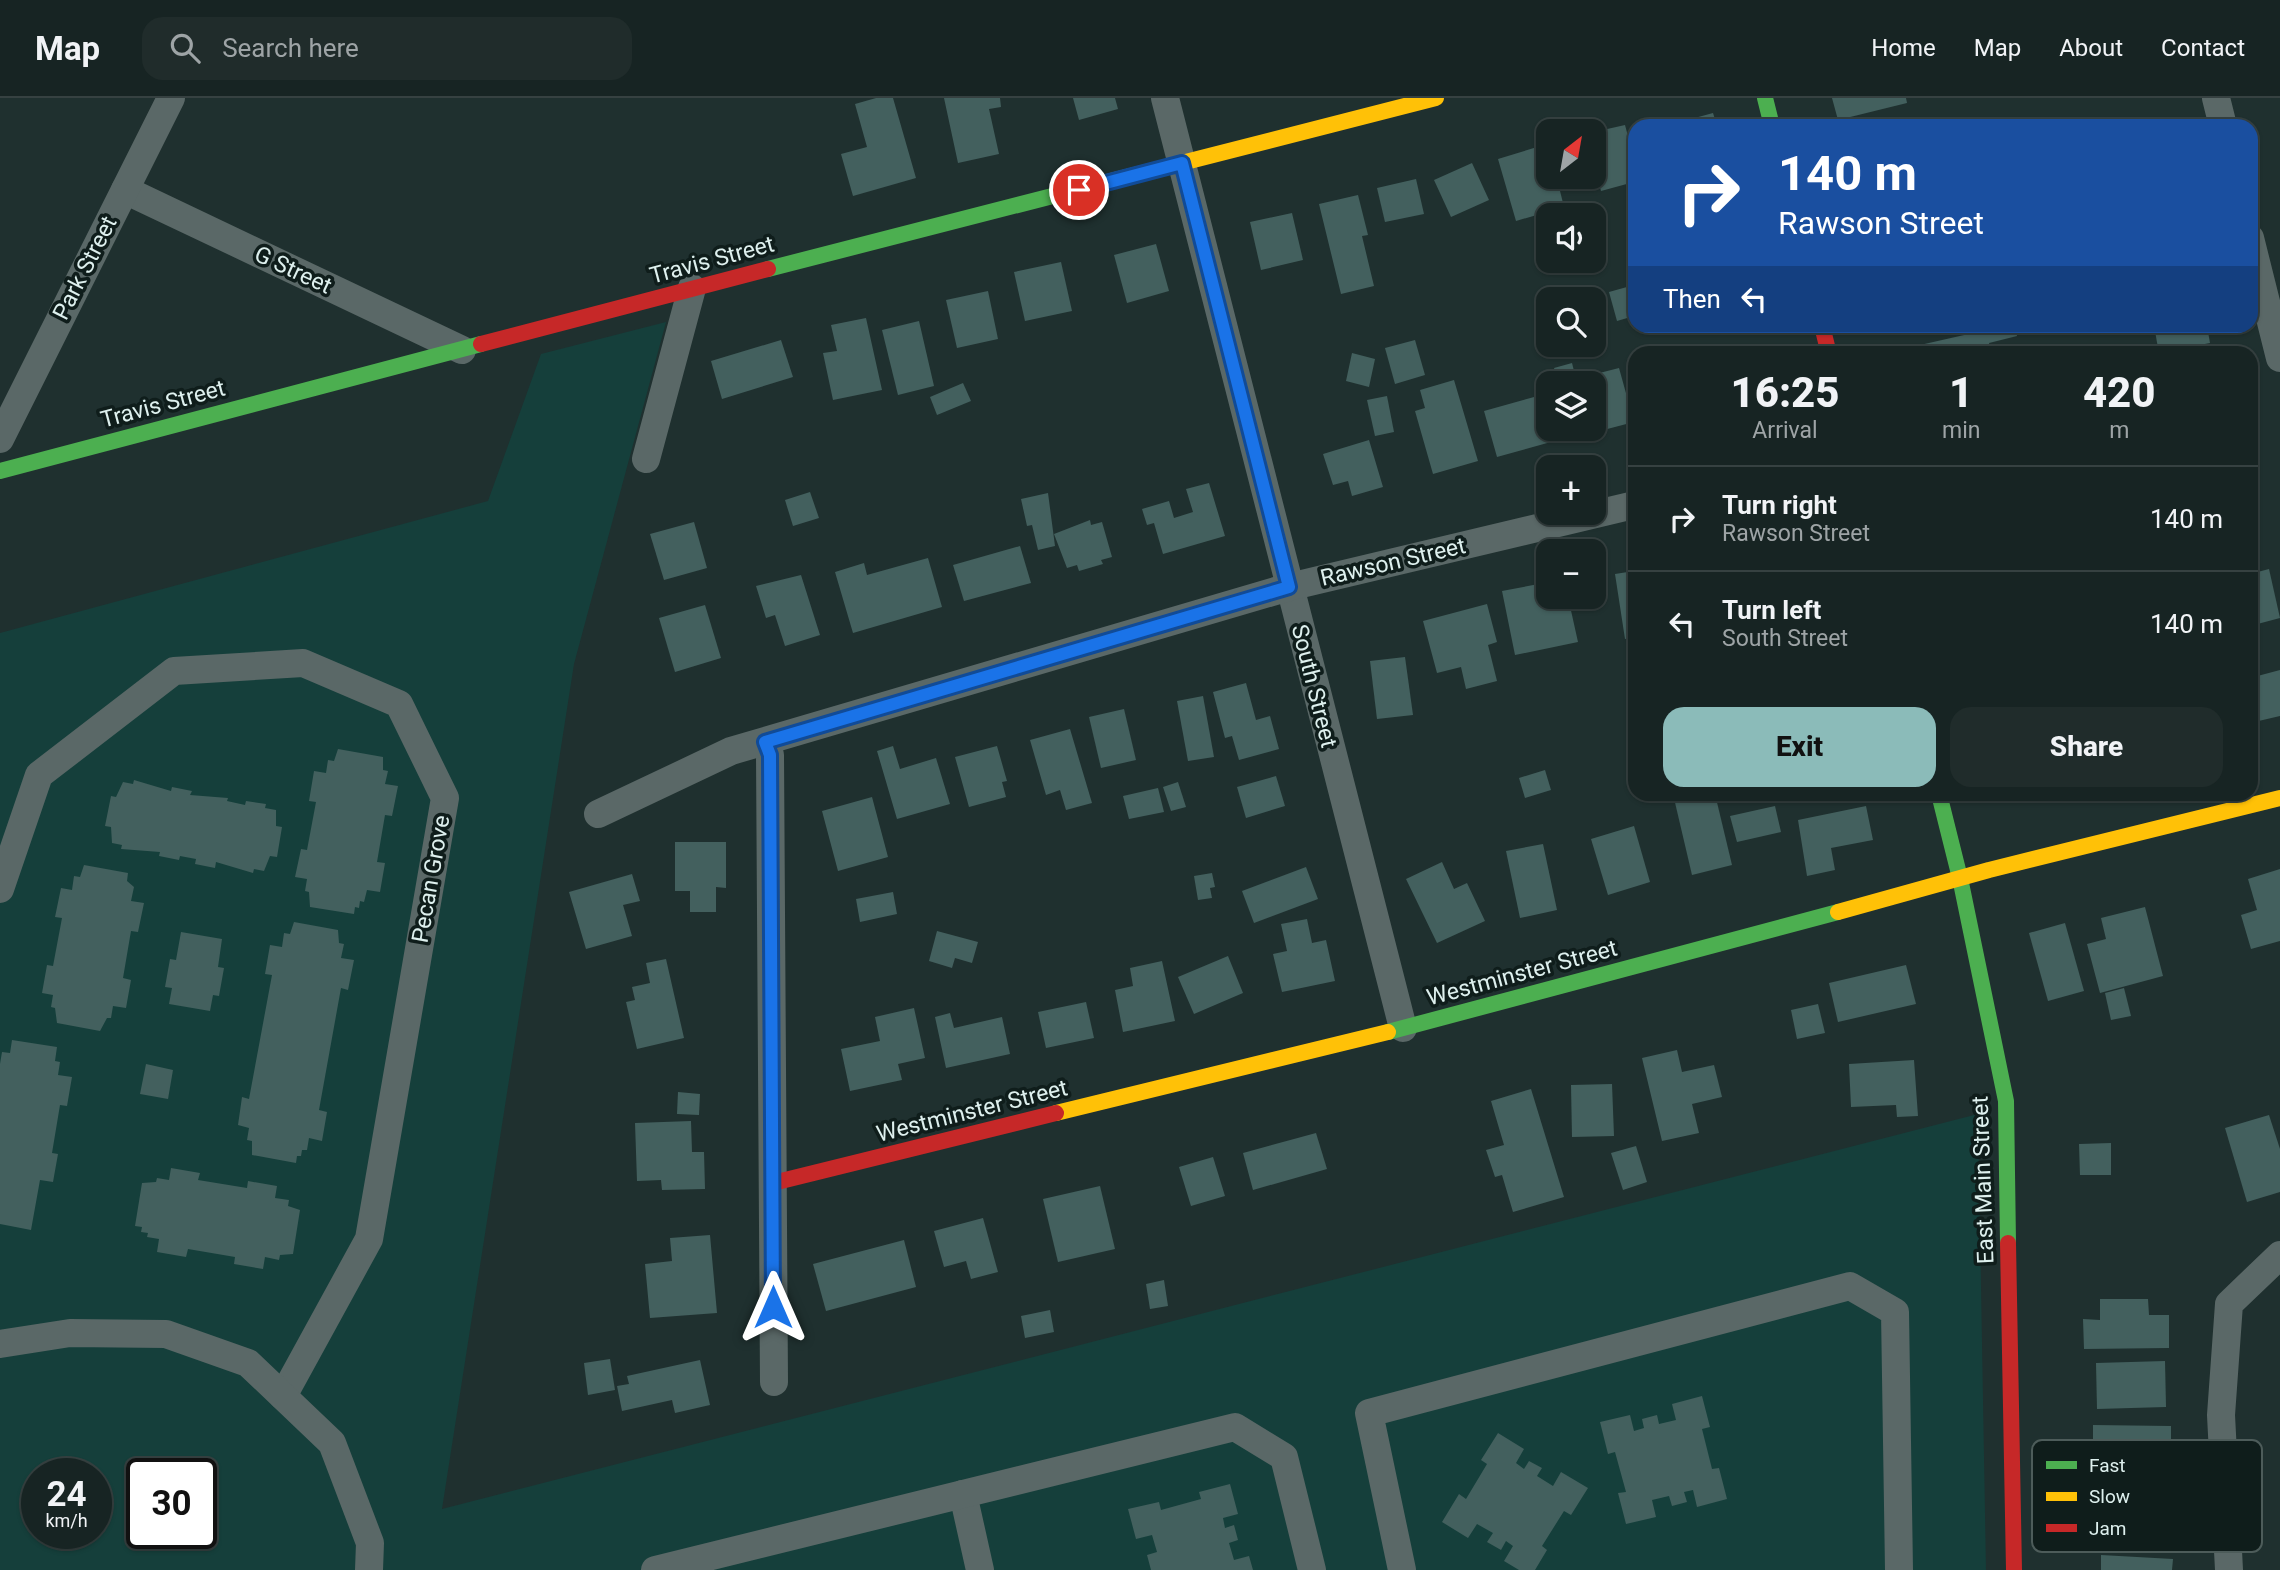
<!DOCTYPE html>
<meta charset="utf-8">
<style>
:root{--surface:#172423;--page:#202c2b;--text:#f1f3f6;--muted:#9ea4a6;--line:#364141;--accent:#8bbbb9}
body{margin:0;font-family:Roboto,sans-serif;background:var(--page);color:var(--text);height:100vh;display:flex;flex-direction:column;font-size:26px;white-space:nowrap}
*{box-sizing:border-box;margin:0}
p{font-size:23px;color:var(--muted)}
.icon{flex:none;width:38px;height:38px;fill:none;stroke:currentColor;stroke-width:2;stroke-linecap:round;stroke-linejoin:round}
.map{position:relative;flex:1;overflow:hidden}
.details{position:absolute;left:1628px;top:248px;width:630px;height:455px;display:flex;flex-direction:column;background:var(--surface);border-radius:21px;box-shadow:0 2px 5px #0004,0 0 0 2px var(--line)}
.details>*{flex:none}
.hud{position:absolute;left:1628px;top:21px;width:630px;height:214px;border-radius:21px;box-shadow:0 2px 5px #0004,0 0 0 2px var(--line);background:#1a4fa0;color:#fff;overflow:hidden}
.needle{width:46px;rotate:31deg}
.buttons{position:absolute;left:1536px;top:21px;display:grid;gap:14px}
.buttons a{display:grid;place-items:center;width:70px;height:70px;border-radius:14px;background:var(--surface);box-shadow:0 2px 5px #0004,0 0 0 2px var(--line);font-size:35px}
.speed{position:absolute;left:21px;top:1360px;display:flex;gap:14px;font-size:35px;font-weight:700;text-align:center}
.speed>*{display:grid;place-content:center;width:91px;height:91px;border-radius:50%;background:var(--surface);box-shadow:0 2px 5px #0004,0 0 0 2px var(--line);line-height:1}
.speed small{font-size:18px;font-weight:400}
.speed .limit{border:4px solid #111;border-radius:10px;background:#fff;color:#111}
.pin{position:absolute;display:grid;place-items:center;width:60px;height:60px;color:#fff;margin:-30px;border:4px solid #fff;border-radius:50%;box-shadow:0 2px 7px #0007}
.me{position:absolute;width:77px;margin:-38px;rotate:0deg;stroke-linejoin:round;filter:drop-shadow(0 0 5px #0008)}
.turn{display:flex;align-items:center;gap:24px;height:147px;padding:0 35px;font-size:32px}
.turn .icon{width:91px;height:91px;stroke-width:2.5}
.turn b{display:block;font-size:49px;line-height:60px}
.then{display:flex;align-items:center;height:66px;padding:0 35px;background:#0003;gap:14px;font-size:26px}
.eta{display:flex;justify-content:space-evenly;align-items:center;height:119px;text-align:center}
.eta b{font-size:42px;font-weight:800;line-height:49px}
.action{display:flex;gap:14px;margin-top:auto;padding:14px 35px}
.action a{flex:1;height:80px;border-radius:21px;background:var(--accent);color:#111;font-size:28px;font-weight:800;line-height:80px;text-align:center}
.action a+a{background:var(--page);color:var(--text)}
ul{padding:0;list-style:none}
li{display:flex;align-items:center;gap:21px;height:105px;padding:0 35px;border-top:2px solid var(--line)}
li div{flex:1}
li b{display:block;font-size:26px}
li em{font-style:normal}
header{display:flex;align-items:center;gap:42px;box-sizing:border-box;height:98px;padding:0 35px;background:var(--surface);border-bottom:2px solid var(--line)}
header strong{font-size:33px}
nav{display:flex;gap:38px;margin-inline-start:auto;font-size:24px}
.search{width:490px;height:63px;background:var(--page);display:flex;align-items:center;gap:18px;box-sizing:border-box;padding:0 24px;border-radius:21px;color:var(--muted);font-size:26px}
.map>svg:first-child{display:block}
.built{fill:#153f3b;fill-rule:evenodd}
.building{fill:#43605e}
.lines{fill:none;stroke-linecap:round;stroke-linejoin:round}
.street{stroke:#5a6867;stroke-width:28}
.fast{stroke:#4caf50;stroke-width:16}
.slow{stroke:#ffc107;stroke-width:16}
.jam{stroke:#c62828;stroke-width:16}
.route-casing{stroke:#114b97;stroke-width:18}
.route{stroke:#1a73e8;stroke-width:12}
.labels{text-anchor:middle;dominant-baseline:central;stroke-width:7;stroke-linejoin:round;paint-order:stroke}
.street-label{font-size:23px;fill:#def0ee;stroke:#0f1d1b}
.key{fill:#0f1d1b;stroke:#4d5c5a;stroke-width:2}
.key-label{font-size:19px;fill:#def0ee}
</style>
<header>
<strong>Map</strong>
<div class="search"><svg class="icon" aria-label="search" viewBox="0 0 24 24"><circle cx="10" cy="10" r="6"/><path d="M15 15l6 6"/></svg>Search here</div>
<nav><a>Home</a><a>Map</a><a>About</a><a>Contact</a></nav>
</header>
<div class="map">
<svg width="2280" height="1472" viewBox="0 0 2280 1472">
<rect width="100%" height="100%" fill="#1f302f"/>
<path class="built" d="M666 224 574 566 442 1411 1978 1016 1986 1472H0V535L488 403 541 256ZM37 1376H96V1435H37ZM142 1376H201V1435H142Z"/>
<g class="building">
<path d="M876 0H893L916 80 853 98 841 56 867 49 855 6Z"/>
<path d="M944 0H1000L1001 9 989 11 999 56 958 65Z"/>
<path d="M1073 0H1115L1118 11 1079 22Z"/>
<path d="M1832 0H1906L1907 5 1838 22Z"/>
<path d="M1713 15 1717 28H1669V27Z"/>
<path d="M1625 27 1634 61V84L1601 93 1594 68V34Z"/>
<path d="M1537 49 1550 92 1559 89 1564 109 1516 123 1498 61Z"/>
<path d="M1472 65 1489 102 1451 119 1434 82Z"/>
<path d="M1416 81 1424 116 1385 124 1377 90Z"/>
<path d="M1358 97 1368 137 1362 138 1374 188 1341 196 1319 106Z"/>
<path d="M1292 115 1303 162 1261 172 1250 124Z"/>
<path d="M1156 146 1169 193 1127 205 1114 157Z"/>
<path d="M1061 164 1072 213 1025 223 1014 174Z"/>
<path d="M1634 187V218L1617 223 1609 194Z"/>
<path d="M988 193 998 241 957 250 946 202Z"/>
<path d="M866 220 882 292 833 302 823 255 837 253 831 227Z"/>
<path d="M919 223 934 288 898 297 882 232Z"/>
<path d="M2004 228H2015L2017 238 1989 245 1992 256H1922L1920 247Z"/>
<path d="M2154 228H2207L2210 245 2159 255Z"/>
<path d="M781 242 793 279 722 301 711 263Z"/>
<path d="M1415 242 1425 277 1395 286 1385 250Z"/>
<path d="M1754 248 1756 256H1730V255Z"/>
<path d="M1674 249 1676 256H1649V254Z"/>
<path d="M1352 255 1375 261 1369 289 1346 283Z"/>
<path d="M1572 265 1576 281 1619 270 1634 324 1573 340 1571 331H1594V285H1559L1554 270Z"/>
<path d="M1454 282 1478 363 1433 376 1415 313 1425 310 1420 292Z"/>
<path d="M963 285 971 303 937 317 930 299Z"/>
<path d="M1545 296 1549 331H1555L1558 342 1497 359 1484 313Z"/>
<path d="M1387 298 1394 334 1375 338 1367 302Z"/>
<path d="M1369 342 1383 389 1352 398 1348 383 1333 387 1323 356Z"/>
<path d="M1209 385 1225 438 1163 456 1154 425 1147 427 1142 411 1169 403 1174 420 1193 414 1186 391Z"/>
<path d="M810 394 819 420 793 428 785 402Z"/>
<path d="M1048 395 1055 448 1038 452 1032 427 1027 428 1021 401Z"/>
<path d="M2250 408 2260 440 2250 443Z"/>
<path d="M1090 422 1091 427 1102 424 1112 459 1101 462 1103 466 1079 473 1077 467 1067 470 1054 436Z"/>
<path d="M694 424 707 470 664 482 650 436Z"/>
<path d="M1020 448 1031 485 964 503 953 467Z"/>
<path d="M928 460 942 509 853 535 835 474 864 465 867 477Z"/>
<path d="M2269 471 2280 520 2250 528V476Z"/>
<path d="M1634 473V539L1625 541 1615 476Z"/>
<path d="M801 477 820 537 785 548 775 517 766 520 756 488Z"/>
<path d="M1549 484V499H1568L1578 544 1515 557 1502 493Z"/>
<path d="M1487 506 1497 544 1488 547 1497 583 1466 591 1461 569 1437 575 1423 523Z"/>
<path d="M705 507 721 560 675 574 659 520Z"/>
<path d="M1405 559 1413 617 1377 621 1370 563Z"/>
<path d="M2280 572V618L2250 625V580Z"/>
<path d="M1246 585 1256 622 1270 618 1279 651 1239 662 1232 638 1225 640 1213 594Z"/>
<path d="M1203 598 1214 659 1188 663 1177 603Z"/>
<path d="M1124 611 1136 662 1101 670 1089 619Z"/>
<path d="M1070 631 1092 705 1066 712 1060 692 1046 697 1030 642Z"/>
<path d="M893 648 900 671 936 660 950 706 897 721 877 653Z"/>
<path d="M997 648 1007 683 1002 684 1006 699 969 709 955 659Z"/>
<path d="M338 651 383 659V672L388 673 385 686 398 688 392 718 385 717 377 764 385 765 380 794 367 792 364 804 360 803 359 810 355 809 354 816 310 809 309 794 305 793 307 781 295 779 301 751 307 752 316 704 309 703 314 673 326 675 328 662 334 663Z"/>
<path d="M1545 672 1551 692 1525 700 1519 680Z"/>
<path d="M1276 678 1285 708 1246 720 1237 689Z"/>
<path d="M134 682 171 693 172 689 192 693 190 697 228 700 227 703 245 707 246 703 266 706 265 710 276 712V728L282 729 277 759 270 758 264 773 254 771 253 775 216 764 215 770 195 766 196 761 180 758 179 762 159 758 160 754 121 751 122 747 112 745 111 729 105 728 111 698 116 699 123 684 133 686Z"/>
<path d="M1178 684 1186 709 1171 713 1163 689Z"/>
<path d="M1158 690 1164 714 1129 721 1123 698Z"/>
<path d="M1673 696H1715L1732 767 1692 777Z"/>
<path d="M872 699 888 759 838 773 822 713Z"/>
<path d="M1775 708 1781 734 1737 744 1730 718Z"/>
<path d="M1866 708 1873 742 1831 750 1835 772 1807 778 1798 722Z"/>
<path d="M1634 728 1650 784 1608 797 1591 741Z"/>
<path d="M675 744H726V790L716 789V814H690V793H675Z"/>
<path d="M1543 746 1557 812 1520 820 1506 753Z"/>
<path d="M1442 764 1454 791 1467 785 1485 823 1437 845 1406 781Z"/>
<path d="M84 767 128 775 127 783 134 789 131 803 144 805 138 834 131 833 123 880 131 882 126 910 113 908 111 920H107L100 933 57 925 55 910 51 909 53 897 42 895 47 867 53 868 62 820 55 819 61 790 72 792 74 778 80 779Z"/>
<path d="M1306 769 1318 801 1254 825 1242 793Z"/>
<path d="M2280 771V843L2251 851 2241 817 2257 812 2248 781Z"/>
<path d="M1212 775 1215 789 1210 790 1212 800 1198 802 1194 778Z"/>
<path d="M632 776 640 803 623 807 632 838 586 851 569 794Z"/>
<path d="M893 794 897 816 860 824 856 801Z"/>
<path d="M2145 809 2163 878 2100 895 2087 846 2106 841 2101 820Z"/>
<path d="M1307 821 1312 845 1326 842 1335 883 1282 894 1273 856 1287 853 1281 826Z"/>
<path d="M294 824 338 832 339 845 344 846 341 860 354 862 348 892 341 890 319 1012 327 1014 322 1043 309 1040 307 1052H302L301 1058H297L296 1065 252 1057V1043L247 1042 249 1030 238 1027 242 999 249 1001 272 877 265 876 270 847 282 849 284 835 290 836Z"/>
<path d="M2065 825 2084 893 2048 903 2029 835Z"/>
<path d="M937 833 978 844 972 865 955 860 952 870 929 863Z"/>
<path d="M181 834 222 841 218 869 224 870 219 898 213 897 210 913 169 906 172 890 165 889 170 861 176 862Z"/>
<path d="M1228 858 1243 895 1194 916 1178 879Z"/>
<path d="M666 861 684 940 637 951 626 904 635 902 632 889 650 885 646 865Z"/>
<path d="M1162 863 1175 923 1123 934 1115 892 1133 888 1130 870Z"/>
<path d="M1906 867 1916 906 1838 924 1829 885Z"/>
<path d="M2124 890 2131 918 2111 922 2105 895Z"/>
<path d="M1086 904 1094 940 1046 950 1038 914Z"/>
<path d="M1818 906 1825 935 1797 941 1791 912Z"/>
<path d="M914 910 925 960 898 966 902 982 850 993 841 951 880 943 875 919Z"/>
<path d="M950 915 954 930 1002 919 1010 956 946 970 935 919Z"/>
<path d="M12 942 57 949 55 963 60 964 58 977 72 979 67 1008 60 1007 52 1055 58 1056 53 1084 40 1082 31 1132 0 1126V966L2 954 10 955Z"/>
<path d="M1677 952 1682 974 1714 967 1722 999 1692 1006 1699 1035 1662 1043 1642 960Z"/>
<path d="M1914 962 1918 1018 1897 1019 1896 1007 1851 1009 1849 966Z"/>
<path d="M146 966 173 972 168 1001 140 996Z"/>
<path d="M1612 986 1614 1038 1572 1039 1571 987Z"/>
<path d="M1531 991 1564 1099 1513 1114 1502 1077 1495 1079 1486 1052 1504 1047 1491 1003Z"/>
<path d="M678 994 700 996 699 1017 677 1016Z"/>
<path d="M2269 1017 2280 1051V1094L2247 1104 2225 1030Z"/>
<path d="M691 1023 692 1054H704L705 1091 662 1092 661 1082 637 1083 635 1025Z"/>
<path d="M1316 1035 1327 1071 1253 1092 1243 1055Z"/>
<path d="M2111 1045V1077H2080L2079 1046Z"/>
<path d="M1636 1048 1647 1084 1623 1092 1611 1055Z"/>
<path d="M1213 1059 1225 1098 1191 1108 1179 1069Z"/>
<path d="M171 1070 200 1075 198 1082 247 1090 248 1083 277 1088 275 1100 289 1102 288 1108 300 1112 293 1156 280 1157 279 1162 265 1159 263 1171 234 1166 235 1159 188 1151 186 1159 157 1154 159 1141 147 1139 148 1135 141 1134 142 1129 135 1128 142 1085 156 1084 157 1080 169 1082Z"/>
<path d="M1100 1088 1115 1151 1058 1164 1043 1101Z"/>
<path d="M983 1120 998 1174 971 1181 966 1163 944 1169 934 1133Z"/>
<path d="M710 1137 717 1215 650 1220 645 1166 672 1163 670 1140Z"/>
<path d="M904 1142 916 1189 826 1213 813 1166Z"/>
<path d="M1164 1182 1168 1208 1150 1211 1146 1186Z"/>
<path d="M2100 1201H2148L2149 1217H2169V1250L2084 1251 2083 1221 2100 1222Z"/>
<path d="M1050 1212 1054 1234 1025 1240 1021 1218Z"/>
<path d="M610 1261 615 1292 588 1297 584 1265Z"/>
<path d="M700 1262 710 1307 675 1315 672 1302 622 1313 617 1288 629 1286 627 1278Z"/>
<path d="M2165 1263 2166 1309 2097 1311 2096 1265Z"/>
<path d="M1702 1298 1710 1329 1702 1331 1712 1371 1719 1370 1727 1401 1697 1409 1693 1392 1684 1394 1687 1404 1672 1408 1669 1398 1652 1402 1656 1419 1626 1426 1618 1395 1626 1394 1615 1354 1608 1356 1600 1324 1630 1317 1634 1333 1644 1330 1642 1321 1657 1317 1659 1326 1676 1322 1672 1306Z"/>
<path d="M2093 1327 2171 1328V1359L2158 1358 2157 1379 2093 1378Z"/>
<path d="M1498 1335 1524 1351 1516 1365 1524 1371 1529 1363 1542 1370 1537 1378 1553 1388 1561 1374 1588 1390 1571 1417 1564 1413 1542 1448 1547 1452 1535 1472H1519L1504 1463 1513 1448 1506 1443 1501 1452 1487 1444 1493 1435 1477 1426 1468 1440 1442 1424 1459 1396 1466 1401 1487 1366 1481 1362Z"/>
<path d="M1230 1386 1238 1416 1223 1420 1225 1430 1234 1427 1238 1442 1229 1445 1234 1462 1249 1458 1253 1472H1151L1147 1457 1157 1454 1152 1437 1136 1441 1128 1411 1159 1404 1161 1412 1201 1401 1199 1394Z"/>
<path d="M2101 1457 2173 1461 2172 1472H2101Z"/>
</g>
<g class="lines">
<g class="street">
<path d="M1165 0 1403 930"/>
<path d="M2216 0 2223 28"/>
<path d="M125 92 462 252"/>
<path d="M2250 140 2280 260"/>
<path d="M0 341 171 0"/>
<path d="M646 361 692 190"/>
<path d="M765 644 770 657 774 1284"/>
<path d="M598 716 731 653 1289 489 1634 407"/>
<path d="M0 791 39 677 174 573 303 565 399 606 445 700 369 1141 283 1298"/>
<path d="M0 1246 70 1235 166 1236 248 1265 332 1345 370 1445 369 1472"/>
<path d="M963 1396 980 1472"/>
<path d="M655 1472 1235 1329 1284 1359 1312 1472"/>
<path d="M1402 1472 1369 1315 1850 1188 1895 1214 1899 1472"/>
<path d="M2229 1472 2221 1317 2229 1206 2280 1157"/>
</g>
<g class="fast">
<path d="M1765 0 1772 28"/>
<path d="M768 171 1111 83"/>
<path d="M0 373 481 246"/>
<path d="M1939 696 1960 780 2006 1003 2008 1145"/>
<path d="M1388 934 1838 814"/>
</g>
<g class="slow">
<path d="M1111 83 1436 0"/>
<path d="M1838 814 1989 772 2280 700"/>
<path d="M1056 1015 1388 934"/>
</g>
<g class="jam">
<path d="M1822 228 1829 256"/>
<path d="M481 246 768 171"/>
<path d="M773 1085 1056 1015"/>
<path d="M2008 1145 2014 1472"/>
</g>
</g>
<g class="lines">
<g class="route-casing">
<path id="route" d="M773 1209 770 657 765 644 1289 489 1182 65 1079 92"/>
</g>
<use href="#route" class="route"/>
</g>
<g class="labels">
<g class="street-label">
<text transform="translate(712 162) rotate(-15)">Travis Street</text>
<text transform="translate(85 170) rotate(-63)">Park Street</text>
<text transform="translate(293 172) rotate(25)">G Street</text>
<text transform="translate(163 306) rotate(-15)">Travis Street</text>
<text transform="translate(1393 464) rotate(-13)">Rawson Street</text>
<text transform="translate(1314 588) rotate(76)">South Street</text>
<text transform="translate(431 781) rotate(-80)">Pecan Grove</text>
<text transform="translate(1522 875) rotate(-15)">Westminster Street</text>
<text transform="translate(972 1013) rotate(-14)">Westminster Street</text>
<text transform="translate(1983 1082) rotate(-92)">East Main Street</text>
</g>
</g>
<rect x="2032" y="1342" width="230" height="112" rx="10" class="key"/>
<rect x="2046" y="1363" width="31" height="8" fill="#4caf50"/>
<rect x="2046" y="1394" width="31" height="9" fill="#ffc107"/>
<rect x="2046" y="1426" width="31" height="8" fill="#c62828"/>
<g class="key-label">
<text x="2089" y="1374">Fast</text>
<text x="2089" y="1405">Slow</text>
<text x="2089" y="1437">Jam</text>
</g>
</svg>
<div class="buttons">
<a><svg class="needle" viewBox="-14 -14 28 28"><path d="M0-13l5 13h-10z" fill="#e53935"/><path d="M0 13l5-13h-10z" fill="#9ea4a6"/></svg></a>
<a><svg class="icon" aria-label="sound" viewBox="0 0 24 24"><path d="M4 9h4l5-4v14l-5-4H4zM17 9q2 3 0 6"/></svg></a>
<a><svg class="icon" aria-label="search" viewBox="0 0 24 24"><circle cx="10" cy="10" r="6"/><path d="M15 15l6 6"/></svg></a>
<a><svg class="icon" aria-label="layers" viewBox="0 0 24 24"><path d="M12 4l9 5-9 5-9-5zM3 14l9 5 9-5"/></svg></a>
<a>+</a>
<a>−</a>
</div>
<div class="speed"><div>24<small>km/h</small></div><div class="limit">30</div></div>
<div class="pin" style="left:1079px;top:92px;background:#d93025"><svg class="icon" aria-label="arrive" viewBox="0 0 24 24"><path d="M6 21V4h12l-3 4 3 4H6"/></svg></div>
<svg class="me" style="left:773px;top:1209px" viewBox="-20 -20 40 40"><path d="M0-17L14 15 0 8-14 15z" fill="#1a73e8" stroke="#fff" stroke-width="4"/></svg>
<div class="hud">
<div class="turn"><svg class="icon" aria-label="right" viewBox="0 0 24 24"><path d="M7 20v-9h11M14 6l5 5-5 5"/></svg><div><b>140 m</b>Rawson Street</div></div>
<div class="then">Then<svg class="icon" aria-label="left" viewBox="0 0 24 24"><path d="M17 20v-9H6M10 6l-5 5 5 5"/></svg></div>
</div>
<section class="details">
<div class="eta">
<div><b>16:25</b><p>Arrival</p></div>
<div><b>1</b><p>min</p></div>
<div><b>420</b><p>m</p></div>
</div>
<ul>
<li><svg class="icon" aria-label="right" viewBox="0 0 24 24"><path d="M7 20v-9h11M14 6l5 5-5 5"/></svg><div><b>Turn right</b><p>Rawson Street</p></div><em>140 m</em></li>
<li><svg class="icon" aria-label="left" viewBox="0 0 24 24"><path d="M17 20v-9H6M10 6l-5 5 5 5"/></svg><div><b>Turn left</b><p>South Street</p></div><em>140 m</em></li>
</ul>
<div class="action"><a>Exit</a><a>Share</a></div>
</section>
</div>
